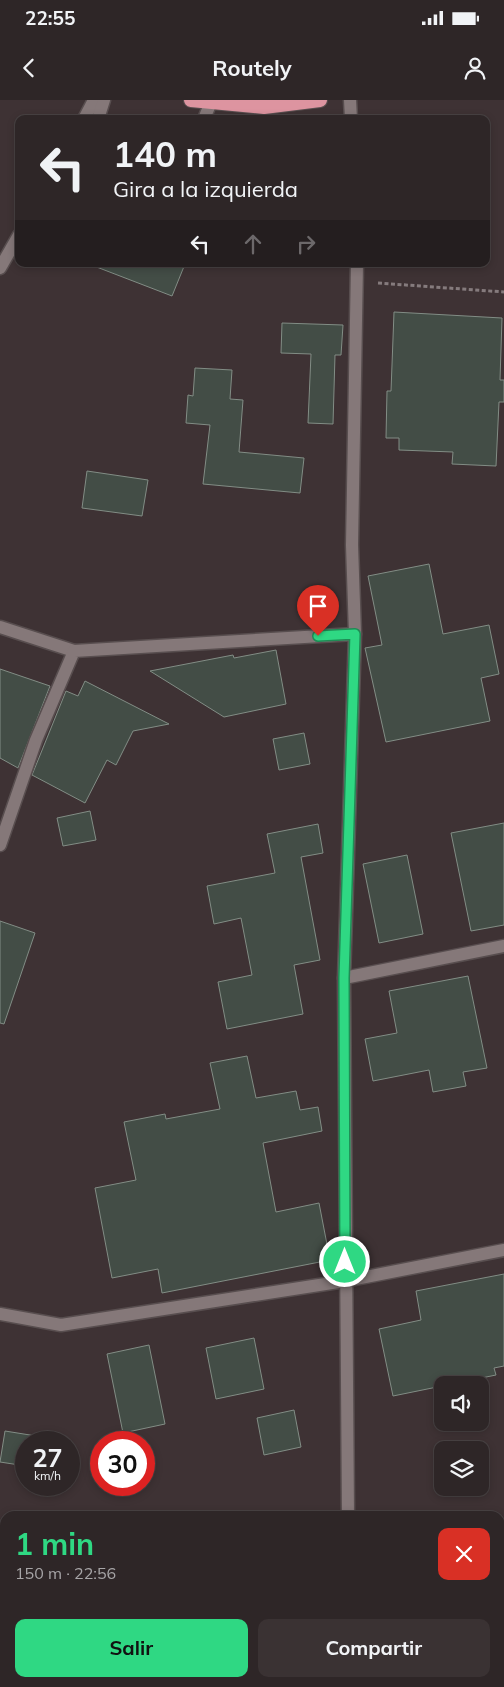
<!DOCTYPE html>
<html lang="es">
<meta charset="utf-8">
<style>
:root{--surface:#2e2627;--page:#3a3233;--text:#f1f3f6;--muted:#a7a5a7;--line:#494344;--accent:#2fd883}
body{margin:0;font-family:Mulish,sans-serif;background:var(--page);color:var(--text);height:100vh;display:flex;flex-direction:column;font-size:19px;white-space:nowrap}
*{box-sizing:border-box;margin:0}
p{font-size:16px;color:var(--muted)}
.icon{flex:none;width:28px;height:28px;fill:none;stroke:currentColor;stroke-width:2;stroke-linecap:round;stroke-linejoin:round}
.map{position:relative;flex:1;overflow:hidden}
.side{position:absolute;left:0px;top:1411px;width:505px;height:176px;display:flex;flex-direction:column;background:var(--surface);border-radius:15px 15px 0 0;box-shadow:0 2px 8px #0003,0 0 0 1px var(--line)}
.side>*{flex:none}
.banner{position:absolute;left:15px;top:15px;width:475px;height:152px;border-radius:10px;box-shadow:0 2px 8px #0003,0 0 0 1px var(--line);background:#2e2627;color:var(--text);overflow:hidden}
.controls{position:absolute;left:434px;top:1276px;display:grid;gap:10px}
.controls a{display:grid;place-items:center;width:55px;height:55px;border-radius:10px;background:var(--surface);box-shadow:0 2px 8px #0003,0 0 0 1px var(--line);font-size:25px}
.speed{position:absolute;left:15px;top:1331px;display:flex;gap:10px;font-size:25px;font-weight:700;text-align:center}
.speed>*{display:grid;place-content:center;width:65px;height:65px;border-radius:50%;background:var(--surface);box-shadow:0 2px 8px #0003,0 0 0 1px var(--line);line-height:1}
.speed small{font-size:12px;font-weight:400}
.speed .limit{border:8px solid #d22;background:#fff;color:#111}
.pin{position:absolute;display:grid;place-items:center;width:42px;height:42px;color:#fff;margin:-51px -21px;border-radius:50% 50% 50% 0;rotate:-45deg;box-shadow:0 0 5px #0007}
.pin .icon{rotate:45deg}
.me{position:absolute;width:55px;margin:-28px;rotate:0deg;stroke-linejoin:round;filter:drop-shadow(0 0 4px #0008)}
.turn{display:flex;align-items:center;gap:18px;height:105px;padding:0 15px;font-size:22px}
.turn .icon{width:65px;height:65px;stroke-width:2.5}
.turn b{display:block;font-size:35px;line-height:42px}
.lanes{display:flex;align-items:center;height:48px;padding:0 15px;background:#0003;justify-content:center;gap:25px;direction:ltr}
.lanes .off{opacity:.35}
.round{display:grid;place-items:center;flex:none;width:52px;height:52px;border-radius:10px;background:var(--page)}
.headline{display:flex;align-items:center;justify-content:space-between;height:85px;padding:0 15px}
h1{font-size:30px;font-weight:700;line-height:38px;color:var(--accent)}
.button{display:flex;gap:10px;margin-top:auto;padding:10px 15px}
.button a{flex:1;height:58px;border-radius:10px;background:var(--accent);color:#111;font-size:20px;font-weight:700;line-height:58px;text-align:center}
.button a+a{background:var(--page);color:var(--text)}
.status{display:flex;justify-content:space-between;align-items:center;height:35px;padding:0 25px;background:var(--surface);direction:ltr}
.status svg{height:14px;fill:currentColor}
header{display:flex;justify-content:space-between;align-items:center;height:65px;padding:0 15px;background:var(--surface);font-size:22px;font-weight:700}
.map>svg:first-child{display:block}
.building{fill:#434d46;stroke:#828d85}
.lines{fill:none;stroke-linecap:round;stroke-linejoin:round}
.service-casing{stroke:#584e4f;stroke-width:15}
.minor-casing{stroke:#584e4f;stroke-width:15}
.trunk-casing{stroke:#584e4f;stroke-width:16}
.path{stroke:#857b7d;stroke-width:3;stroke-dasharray:4 2.5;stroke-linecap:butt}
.service{stroke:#857879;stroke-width:12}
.minor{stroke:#857879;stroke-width:12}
.trunk{stroke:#dd94a0;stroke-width:14}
.route-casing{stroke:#1f8c55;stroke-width:12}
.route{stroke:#2fd883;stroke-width:9}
</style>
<div class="status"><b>22:55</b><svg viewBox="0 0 49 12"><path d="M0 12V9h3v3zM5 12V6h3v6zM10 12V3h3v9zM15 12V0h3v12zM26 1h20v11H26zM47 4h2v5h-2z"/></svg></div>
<header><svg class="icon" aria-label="back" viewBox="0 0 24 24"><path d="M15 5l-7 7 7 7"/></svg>Routely<svg class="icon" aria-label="person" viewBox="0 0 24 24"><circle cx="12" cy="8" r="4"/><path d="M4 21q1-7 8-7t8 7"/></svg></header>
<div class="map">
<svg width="504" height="1587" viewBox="0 0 504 1587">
<rect width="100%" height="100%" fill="#3e3234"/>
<g class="building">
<path d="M94 164H185L172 196 94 166Z"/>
<path d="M394 212 502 218 500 280H504V302H499L496 366 452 364 453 352 399 350V338H386L387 291H391Z"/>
<path d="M282 223 343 225 341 255H335L333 324 308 323 311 254 281 253Z"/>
<path d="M195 268 232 270 230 299 243 300 239 352 304 358 300 393 203 384 210 325 186 323 188 295 193 296Z"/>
<path d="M87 371 148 380 142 416 82 408Z"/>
<path d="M429 464 443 534 489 525 499 574 481 578 490 621 386 642 365 548 382 545 368 476Z"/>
<path d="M276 550 286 604 224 617 150 571 233 555 234 558Z"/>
<path d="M0 569 50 586 18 668 0 658Z"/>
<path d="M85 581 169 624 133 631 116 665 107 660 85 703 32 675 66 591 78 596Z"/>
<path d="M304 633 310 664 279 670 273 639Z"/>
<path d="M90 711 96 740 63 746 57 718Z"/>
<path d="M504 723V825L471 831 451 733Z"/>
<path d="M318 724 323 753 301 757 320 860 294 865 303 914 227 929 218 882 252 875 241 818 214 824 207 786 275 773 267 734Z"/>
<path d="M407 755 423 834 379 843 363 764Z"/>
<path d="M0 821 35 833 4 924 0 923Z"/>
<path d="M468 876 487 968 463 972 466 986 433 992 429 970 373 981 365 939 397 933 389 891Z"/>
<path d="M247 956 256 998 296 991 300 1010 318 1007 322 1031 263 1043 276 1112 319 1103 330 1160 162 1193 158 1169 112 1178 95 1088 136 1080 124 1022 165 1014 166 1019 220 1009 210 963Z"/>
<path d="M504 1174V1266L494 1268 496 1275 393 1296 379 1229 421 1220 416 1191Z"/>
<path d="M254 1238 264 1289 216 1299 206 1248Z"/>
<path d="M149 1245 165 1324 123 1333 107 1254Z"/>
<path d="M294 1310 301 1347 264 1355 257 1318Z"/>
<path d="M5 1331 55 1339V1342H26V1366L0 1362Z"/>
</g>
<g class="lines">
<g class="service-casing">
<g id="service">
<path d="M84 19 94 0"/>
<path d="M98 19 104 0"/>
<path d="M204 19 211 2"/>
<path d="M0 168 19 135"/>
</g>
</g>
<g class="minor-casing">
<g id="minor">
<path d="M350 0 351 19"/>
<path d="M0 527 74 551"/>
<path d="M0 745 36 640 74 551 355 534"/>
<path d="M344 878 504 846"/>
<path d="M0 1214 61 1225 345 1181 504 1150"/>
<path d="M348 1416 344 878 355 534 352 445 357 164"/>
<path d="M500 1471H504"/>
<path d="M0 1563 5 1562"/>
<path d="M354 1582V1587"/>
<path d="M369 1582 370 1587"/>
</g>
</g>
<g class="trunk-casing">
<path id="trunk" d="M191 0 264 7 320 0"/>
</g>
<path class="path" d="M378 183 504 192"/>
<use href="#service" class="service"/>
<use href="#minor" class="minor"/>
<use href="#trunk" class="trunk"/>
</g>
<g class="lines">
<g class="route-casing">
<path id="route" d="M318 536 355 534 344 878 345 1162"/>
</g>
<use href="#route" class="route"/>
</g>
</svg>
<div class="controls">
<a><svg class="icon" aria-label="sound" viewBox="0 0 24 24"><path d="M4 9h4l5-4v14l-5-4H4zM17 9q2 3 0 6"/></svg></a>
<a><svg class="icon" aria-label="layers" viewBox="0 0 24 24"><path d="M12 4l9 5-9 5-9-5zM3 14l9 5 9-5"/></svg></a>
</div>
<div class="speed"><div>27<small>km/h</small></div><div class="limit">30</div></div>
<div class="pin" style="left:318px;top:536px;background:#d93025"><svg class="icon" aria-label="arrive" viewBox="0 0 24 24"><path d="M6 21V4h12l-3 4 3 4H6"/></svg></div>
<svg class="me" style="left:345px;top:1162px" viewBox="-20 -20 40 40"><circle r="17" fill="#2fd883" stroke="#fff" stroke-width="3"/><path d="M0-11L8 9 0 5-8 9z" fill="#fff"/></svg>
<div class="banner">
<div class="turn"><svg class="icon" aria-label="left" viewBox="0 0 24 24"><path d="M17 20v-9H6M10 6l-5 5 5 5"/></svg><div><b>140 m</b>Gira a la izquierda</div></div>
<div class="lanes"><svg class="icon" aria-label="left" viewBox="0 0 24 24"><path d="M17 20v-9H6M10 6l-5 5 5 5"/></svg><svg class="icon off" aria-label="ahead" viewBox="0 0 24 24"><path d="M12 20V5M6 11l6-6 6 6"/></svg><svg class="icon off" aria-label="right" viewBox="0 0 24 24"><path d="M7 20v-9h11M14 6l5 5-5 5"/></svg></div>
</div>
<section class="side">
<div class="headline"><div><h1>1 min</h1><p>150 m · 22:56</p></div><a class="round" style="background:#d93025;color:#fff"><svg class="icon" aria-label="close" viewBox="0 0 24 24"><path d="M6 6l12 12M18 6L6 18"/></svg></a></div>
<div class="button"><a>Salir</a><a>Compartir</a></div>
</section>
</div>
